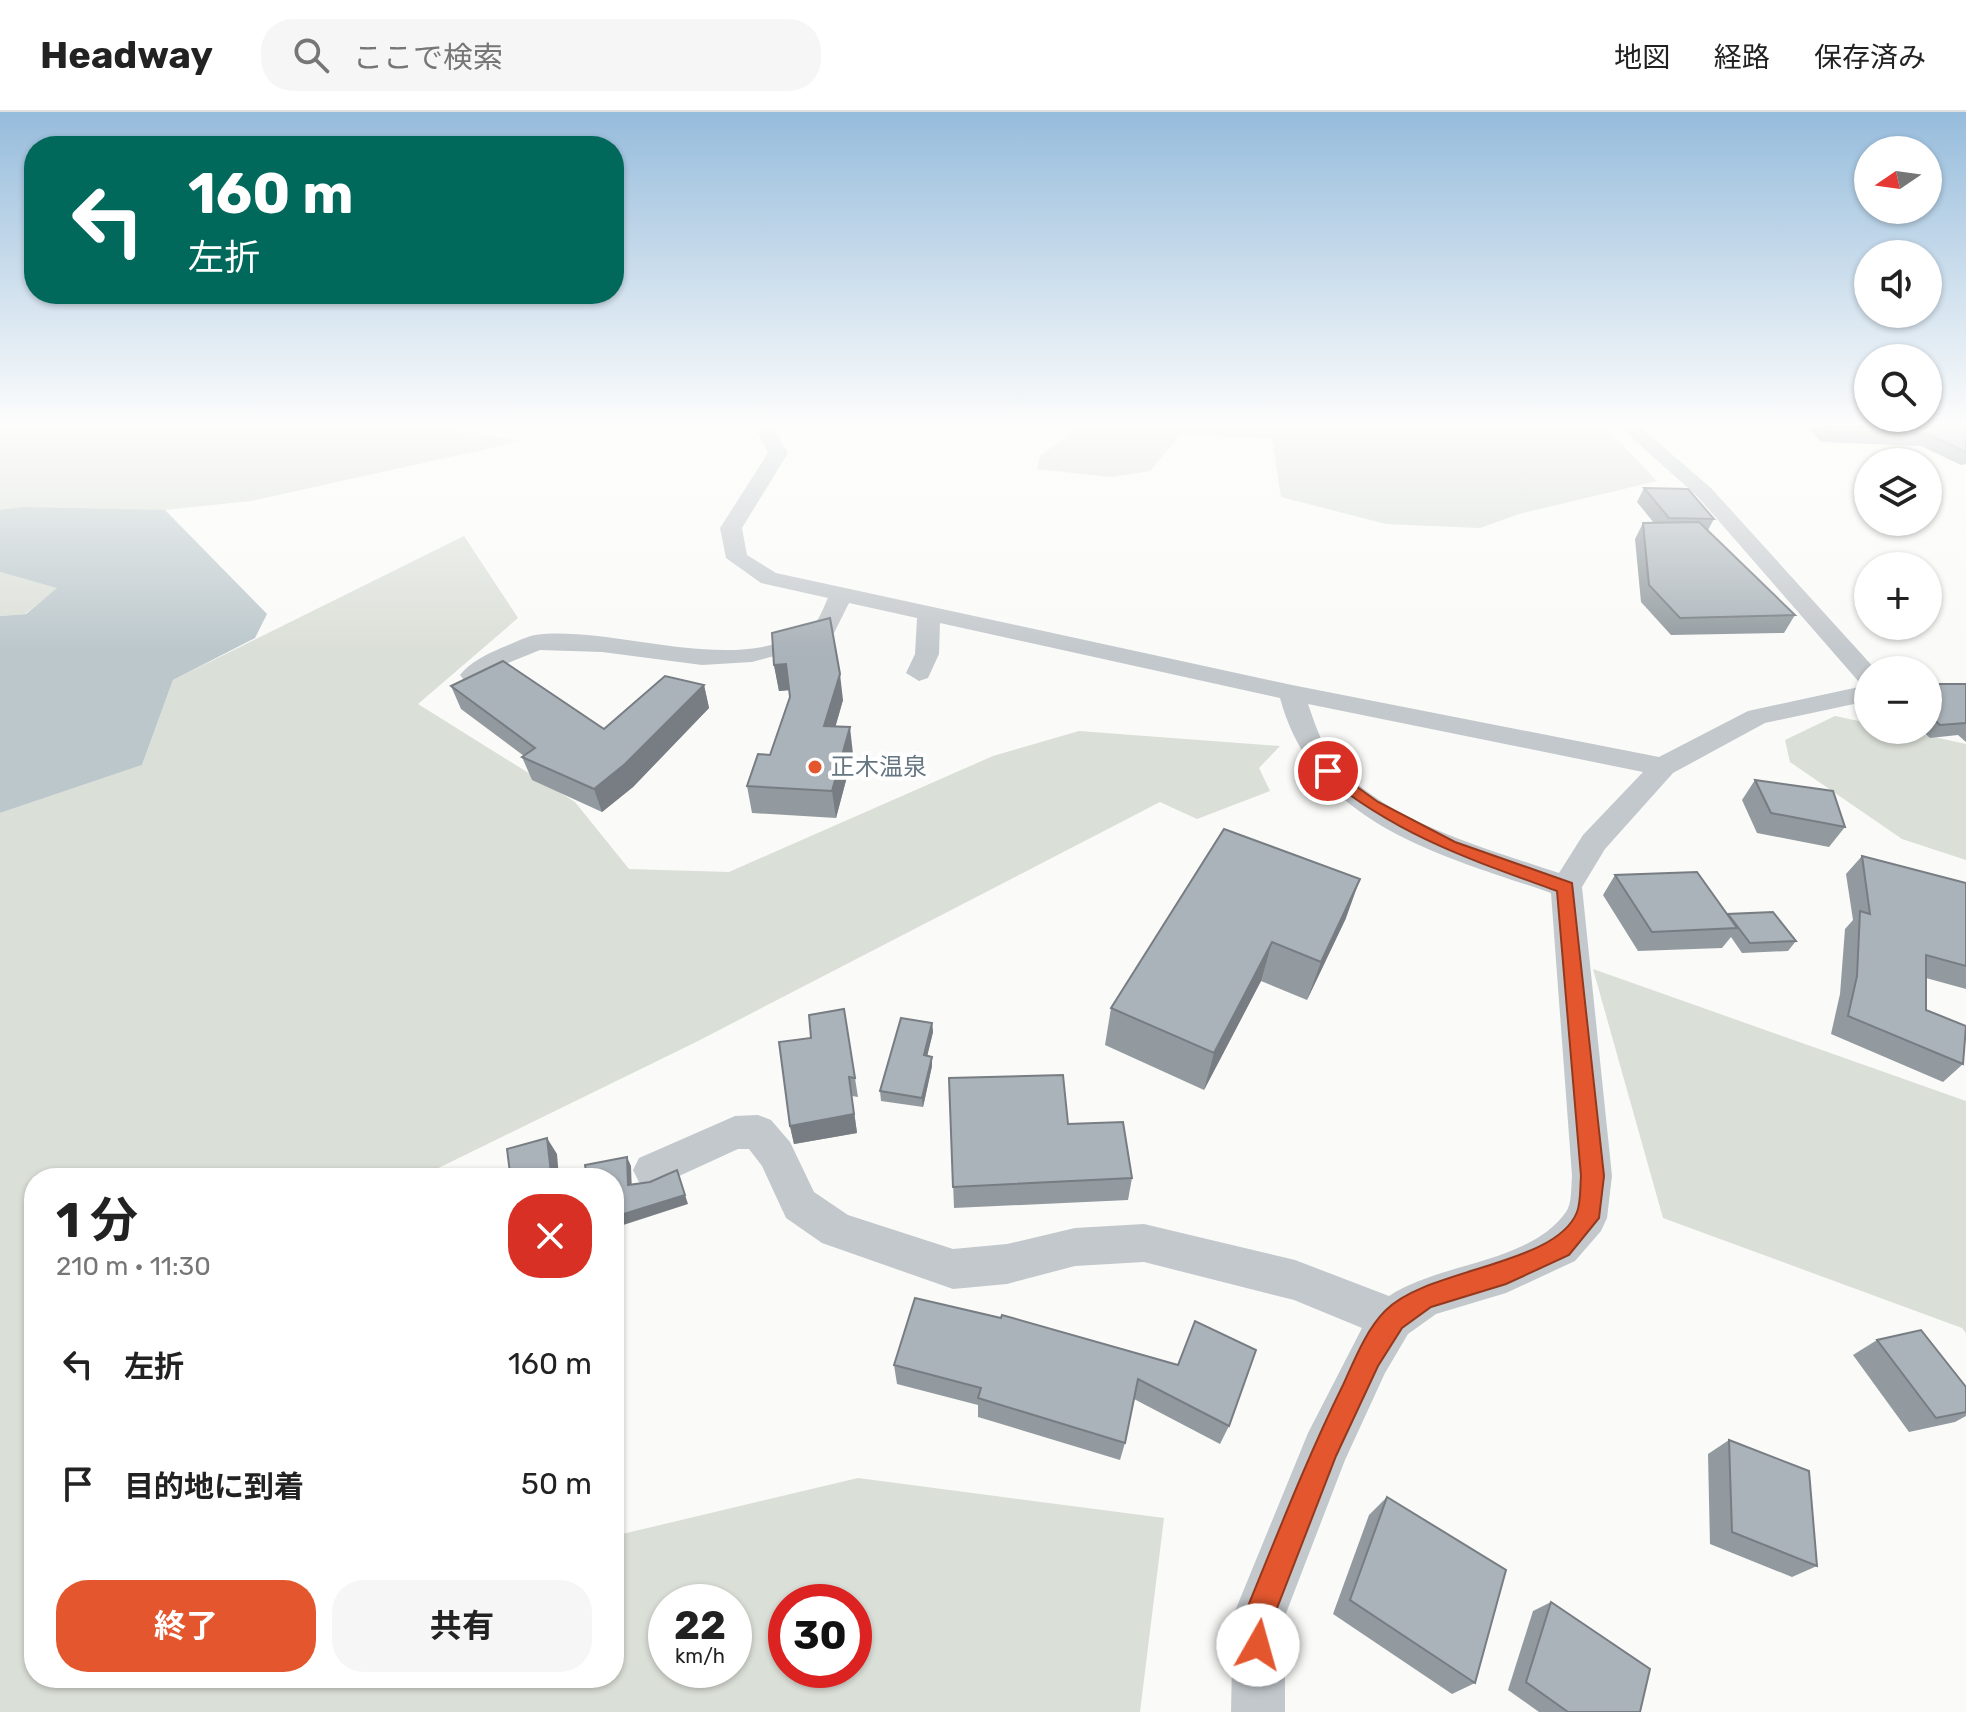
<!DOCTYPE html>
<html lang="ja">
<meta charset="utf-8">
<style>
:root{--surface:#fff;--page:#f6f6f6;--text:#222;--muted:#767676;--line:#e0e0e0;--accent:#e4572e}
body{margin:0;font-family:Rubik,"Noto Sans JP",sans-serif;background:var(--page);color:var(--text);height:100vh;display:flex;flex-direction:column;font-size:30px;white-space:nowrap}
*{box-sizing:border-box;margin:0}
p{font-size:26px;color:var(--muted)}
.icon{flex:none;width:44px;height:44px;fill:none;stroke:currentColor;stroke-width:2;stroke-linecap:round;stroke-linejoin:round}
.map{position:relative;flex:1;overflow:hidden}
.drawer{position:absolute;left:24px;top:1056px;width:600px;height:520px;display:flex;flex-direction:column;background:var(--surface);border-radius:32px;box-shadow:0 2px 6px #0004}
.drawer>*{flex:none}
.guide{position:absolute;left:24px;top:24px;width:600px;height:168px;border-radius:32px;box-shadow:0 2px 6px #0004;background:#00695c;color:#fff;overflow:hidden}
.needle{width:52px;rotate:257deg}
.fabs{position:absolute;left:1854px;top:24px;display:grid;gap:16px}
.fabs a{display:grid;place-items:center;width:88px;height:88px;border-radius:50%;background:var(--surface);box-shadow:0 2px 6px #0004;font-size:40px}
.speed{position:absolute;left:648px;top:1472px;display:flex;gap:16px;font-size:40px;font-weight:700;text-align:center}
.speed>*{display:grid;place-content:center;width:104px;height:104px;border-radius:50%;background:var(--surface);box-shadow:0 2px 6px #0004;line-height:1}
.speed small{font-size:20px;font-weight:400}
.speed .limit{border:12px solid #d22;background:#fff;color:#111}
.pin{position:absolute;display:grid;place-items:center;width:68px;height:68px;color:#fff;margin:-34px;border:4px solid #fff;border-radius:50%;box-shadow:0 2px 8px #0007}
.me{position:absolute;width:88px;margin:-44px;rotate:7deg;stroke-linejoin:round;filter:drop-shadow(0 0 6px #0008)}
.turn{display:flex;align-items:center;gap:28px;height:168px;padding:0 32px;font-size:36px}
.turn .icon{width:104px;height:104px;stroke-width:2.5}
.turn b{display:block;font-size:56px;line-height:68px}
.round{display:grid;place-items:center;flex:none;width:84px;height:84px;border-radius:32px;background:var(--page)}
.overview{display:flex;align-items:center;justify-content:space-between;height:136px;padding:0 32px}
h1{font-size:48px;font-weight:700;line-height:60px}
.button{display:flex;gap:16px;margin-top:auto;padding:16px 32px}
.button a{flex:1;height:92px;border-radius:32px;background:var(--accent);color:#fff;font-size:32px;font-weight:700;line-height:92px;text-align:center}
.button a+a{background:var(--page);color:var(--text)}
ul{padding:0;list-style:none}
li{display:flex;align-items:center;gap:24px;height:120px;padding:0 32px}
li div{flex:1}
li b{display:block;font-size:30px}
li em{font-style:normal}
header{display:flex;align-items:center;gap:48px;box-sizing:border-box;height:112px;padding:0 40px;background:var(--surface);border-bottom:2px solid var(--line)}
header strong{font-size:38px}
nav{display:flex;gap:44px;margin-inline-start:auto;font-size:28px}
.search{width:560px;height:72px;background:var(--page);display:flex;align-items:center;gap:20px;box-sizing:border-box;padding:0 28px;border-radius:32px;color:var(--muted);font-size:30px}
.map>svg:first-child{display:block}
.green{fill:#dadfd7;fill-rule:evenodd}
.water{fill:#bbc7cb}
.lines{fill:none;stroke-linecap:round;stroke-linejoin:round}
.street{fill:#c3c8cc;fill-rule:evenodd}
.wall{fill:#929a9f}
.shaded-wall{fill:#777d82}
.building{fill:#aab3b9;stroke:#777d82;stroke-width:2}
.route{fill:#e4572e;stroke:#94391e;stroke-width:2}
.poi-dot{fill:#e4572e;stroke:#fff;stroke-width:3}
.labels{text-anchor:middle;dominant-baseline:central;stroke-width:8;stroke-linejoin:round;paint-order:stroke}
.poi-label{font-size:24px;fill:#657683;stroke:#fff;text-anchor:start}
</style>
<header>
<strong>Headway</strong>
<div class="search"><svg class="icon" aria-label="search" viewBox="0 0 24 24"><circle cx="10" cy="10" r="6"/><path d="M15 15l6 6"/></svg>ここで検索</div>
<nav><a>地図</a><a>経路</a><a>保存済み</a></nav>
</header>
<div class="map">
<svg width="1966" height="1600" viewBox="0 0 1966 1600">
<rect width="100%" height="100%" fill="#fafaf8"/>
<g class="green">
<path d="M0 315H433L522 329 251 389 165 398H0Z"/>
<path d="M1079 315H1605L1657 369 1519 402 1480 416 1386 412 1281 385 1272 327 1180 323 1150 359 1111 365 1037 357 1040 344Z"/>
<path d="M464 424 518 506 418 592 575 690 629 757 729 760 993 644 1079 619 1280 634 1259 656 1270 679 1197 707 1160 690 696 930 418 1066H34V1566H614V1424L858 1366 1164 1406 1140 1600H0V701L142 653 173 568ZM666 1490H734V1558H666ZM786 1490H854V1558H786Z"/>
<path d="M0 460 58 476 25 502 0 504Z"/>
<path d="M1835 604 1868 611V618H1902L1966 632V748L1902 727 1790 650 1785 628Z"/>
<path d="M1593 857 1966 989V1221L1962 1216 1663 1106Z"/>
</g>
<path class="water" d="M22 395 165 398 267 502 255 526 173 568 142 653 0 701V504L26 502 57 476 0 460V398Z"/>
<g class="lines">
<g class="street">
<path d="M755 315H773L788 341 742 416 747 443 776 461 1292 573 1659 645 1748 599 1868 573V589L1765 611 1673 661 1605 737 1582 775 1612 1064 1607 1106 1601 1119 1575 1149 1506 1181 1436 1202 1408 1222 1385 1261 1345 1348 1285 1504V1600H1231L1233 1504 1308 1321 1362 1216 1294 1188 1144 1150 1075 1154 1007 1172 953 1177 822 1131 786 1106 762 1054 749 1037H738L653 1076 639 1070 633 1058 639 1046 735 1004 758 1003 771 1008 790 1030 814 1080 848 1103 953 1137 1007 1132 1075 1116 1144 1112 1295 1148 1389 1184C1440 1150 1529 1152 1566 1100 1572 1092 1571 1075 1572 1064L1551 781C1441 743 1314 713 1280 586L940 511 939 542 928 566 919 569 906 561 915 542 917 506 849 491 834 521 805 536 752 550 702 553 602 540 540 538 508 551 482 568H464L460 563C469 551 487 542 501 536 512 532 524 525 535 523 615 512 743 569 813 513 820 507 824 494 828 486L761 471 726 446 720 416 768 341ZM1308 592 1643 660 1583 723 1559 761C1488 737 1375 707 1330 643 1320 628 1314 609 1308 592Z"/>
<path d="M1620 315H1640L1711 376 1876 558H1868V573L1859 570 1697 384Z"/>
</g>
</g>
<g class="wall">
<path d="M1807 315H1966V352L1961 353 1921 334 1821 330Z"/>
<path d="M1644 376 1714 407 1708 418 1795 503 1784 521 1671 523 1641 490 1635 427 1643 411H1654L1637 390Z"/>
<path d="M774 553 843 588 835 615 853 642 836 706 752 701 747 674 770 643 790 585V578L779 579Z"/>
<path d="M1966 572V630L1958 623 1930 626 1921 618H1928V573Z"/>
<path d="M704 573 709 596 633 675 602 700 532 668 522 645 524 644 461 597 451 574 604 617Z"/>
<path d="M1755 668 1845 715 1829 735 1757 721 1742 688Z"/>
<path d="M1224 717 1346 806 1307 888 1261 869 1204 978 1105 933 1111 896Z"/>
<path d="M1862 744 1966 771V877L1926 866V898L1963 952 1943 970 1831 922 1840 882 1845 817 1853 808 1846 762Z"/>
<path d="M1615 763 1728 803 1796 829 1788 839 1742 841 1731 825 1722 836 1638 839 1603 783Z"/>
<path d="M844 897 858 985 852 984 857 1021 794 1032 790 1014 811 926Z"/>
<path d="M932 911 933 920 927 944 932 954 923 995 881 989 880 979Z"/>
<path d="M949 966 1068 1012 1132 1066 1128 1088 954 1096Z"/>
<path d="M1877 1228 1966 1275V1304L1955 1310 1909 1320 1853 1243Z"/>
<path d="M894 1253H1178L1229 1314 1220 1332 1134 1287 1125 1331 1120 1348 978 1305V1293L897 1272Z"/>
<path d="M1729 1328 1817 1454 1792 1465 1710 1432 1708 1342Z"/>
<path d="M1387 1385 1475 1571 1452 1582 1333 1502 1369 1403Z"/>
<path d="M1551 1490 1640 1600H1539L1508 1578 1533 1499Z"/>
</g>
<g class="shaded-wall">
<path d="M786 552 790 578 779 579 774 553Z"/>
<path d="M840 562 843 588 828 641 824 614Z"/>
<path d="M704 573 709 596 633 675 602 700 594 677Z"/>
<path d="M850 615 853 642 836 706 832 679Z"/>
<path d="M1360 767 1346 806 1307 888 1321 850Z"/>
<path d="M1272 830 1261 869 1204 978 1214 941Z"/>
<path d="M932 911 933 920 925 953 924 943Z"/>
<path d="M932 945V954L923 995 922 986Z"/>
<path d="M849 965 857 1021 794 1032 790 1014Z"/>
<path d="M547 1026 557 1042 559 1066H534Z"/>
<path d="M627 1045 631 1054 632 1082 628 1073Z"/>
<path d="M677 1058 688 1092 614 1116V1105Z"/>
</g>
<g class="building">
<path d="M1824 315H1966V340L1928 322 1827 319Z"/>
<path d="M1644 376 1688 377 1714 407 1669 406Z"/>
<path d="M1699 410 1795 503 1680 506 1649 473 1643 411Z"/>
<path d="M830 506 840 562 824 614 850 615 832 679 747 674 758 642 770 643 790 585 786 552 774 553 772 521Z"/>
<path d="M503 549 604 617 665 564 704 573 625 652 594 677 522 645 535 636 451 574Z"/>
<path d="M1935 572H1966V611L1940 613 1928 602V573Z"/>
<path d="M1755 668 1833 679 1845 715 1771 701Z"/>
<path d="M1224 717 1360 767 1321 850 1272 830 1214 941 1111 896Z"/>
<path d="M1862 744 1966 771V854L1926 843V898L1966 914 1963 952 1848 904 1857 864 1860 799 1870 802Z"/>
<path d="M1697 760 1737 816 1652 820 1615 763Z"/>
<path d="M1773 800 1796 829 1750 831 1728 802Z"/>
<path d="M844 897 855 966 849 965 854 1002 790 1014 779 930 811 926 809 903Z"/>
<path d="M901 906 932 911 924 943 932 945 922 986 880 979Z"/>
<path d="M1063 963 1068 1012 1123 1010 1132 1066 953 1075 949 966Z"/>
<path d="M547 1026 551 1061 534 1066H491L510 1061 507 1037Z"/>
<path d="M627 1045 628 1073 650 1070 677 1058 685 1083 614 1105V1066H587L585 1053Z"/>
<path d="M915 1186 1001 1206 1002 1203 1178 1253 1195 1209 1256 1238 1229 1314 1138 1267 1125 1331 978 1286 981 1276 894 1253Z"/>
<path d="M1921 1218 1966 1275V1300L1936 1306 1877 1228Z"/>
<path d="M1729 1328 1809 1359 1817 1454 1732 1420Z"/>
<path d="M1387 1385 1506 1458 1475 1571 1350 1488Z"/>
<path d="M1551 1490 1650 1557 1640 1600H1568L1526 1570Z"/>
</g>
<linearGradient id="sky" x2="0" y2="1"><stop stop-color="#96bcdc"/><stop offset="0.58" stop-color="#fdfdfc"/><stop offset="1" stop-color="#fdfdfc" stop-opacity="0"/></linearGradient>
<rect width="1966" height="539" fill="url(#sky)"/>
<path class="route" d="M1328 654 1378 690 1455 730 1572 771 1604 1064 1599 1106 1569 1143 1506 1172 1431 1195 1402 1216 1378 1254 1336 1344 1274 1504 1273 1533 1269 1544 1258 1548 1247 1544 1243 1533 1244 1504C1276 1426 1306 1348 1343 1273 1354 1249 1366 1218 1385 1199 1426 1156 1556 1154 1577 1100 1581 1090 1580 1075 1581 1064L1557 779C1466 746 1399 724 1322 662L1320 659Z"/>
<circle class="poi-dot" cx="815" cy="655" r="8"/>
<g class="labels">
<g class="poi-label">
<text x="831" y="655">正木温泉</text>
</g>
</g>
</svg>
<div class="fabs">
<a><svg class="needle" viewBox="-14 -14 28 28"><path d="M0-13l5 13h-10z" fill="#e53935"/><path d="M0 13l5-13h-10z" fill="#767676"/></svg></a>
<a><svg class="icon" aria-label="sound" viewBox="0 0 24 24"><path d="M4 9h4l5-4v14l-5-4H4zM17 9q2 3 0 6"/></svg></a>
<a><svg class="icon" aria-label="search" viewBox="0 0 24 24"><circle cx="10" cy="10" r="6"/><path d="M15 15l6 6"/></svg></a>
<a><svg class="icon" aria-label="layers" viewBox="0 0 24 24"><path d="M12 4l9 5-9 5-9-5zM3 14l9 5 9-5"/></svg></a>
<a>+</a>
<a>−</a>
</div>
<div class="speed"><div>22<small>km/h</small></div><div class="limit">30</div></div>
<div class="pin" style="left:1328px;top:659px;background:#d93025"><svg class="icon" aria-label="arrive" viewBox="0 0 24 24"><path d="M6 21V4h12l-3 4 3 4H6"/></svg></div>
<svg class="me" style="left:1258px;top:1533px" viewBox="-20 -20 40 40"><circle r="19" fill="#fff"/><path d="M0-13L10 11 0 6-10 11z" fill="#e4572e"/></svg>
<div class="guide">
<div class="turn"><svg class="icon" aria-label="left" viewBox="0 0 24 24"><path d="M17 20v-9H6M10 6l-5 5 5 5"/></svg><div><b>160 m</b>左折</div></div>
</div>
<section class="drawer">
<div class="overview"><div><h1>1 分</h1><p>210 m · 11:30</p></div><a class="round" style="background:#d93025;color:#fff"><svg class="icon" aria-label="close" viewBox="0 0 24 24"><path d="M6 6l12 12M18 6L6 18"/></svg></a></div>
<ul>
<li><svg class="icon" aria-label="left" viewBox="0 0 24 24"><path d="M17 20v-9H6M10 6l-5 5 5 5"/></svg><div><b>左折</b></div><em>160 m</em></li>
<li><svg class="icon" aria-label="arrive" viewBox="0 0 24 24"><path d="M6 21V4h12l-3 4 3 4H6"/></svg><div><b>目的地に到着</b></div><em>50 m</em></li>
</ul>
<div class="button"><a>終了</a><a>共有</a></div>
</section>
</div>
